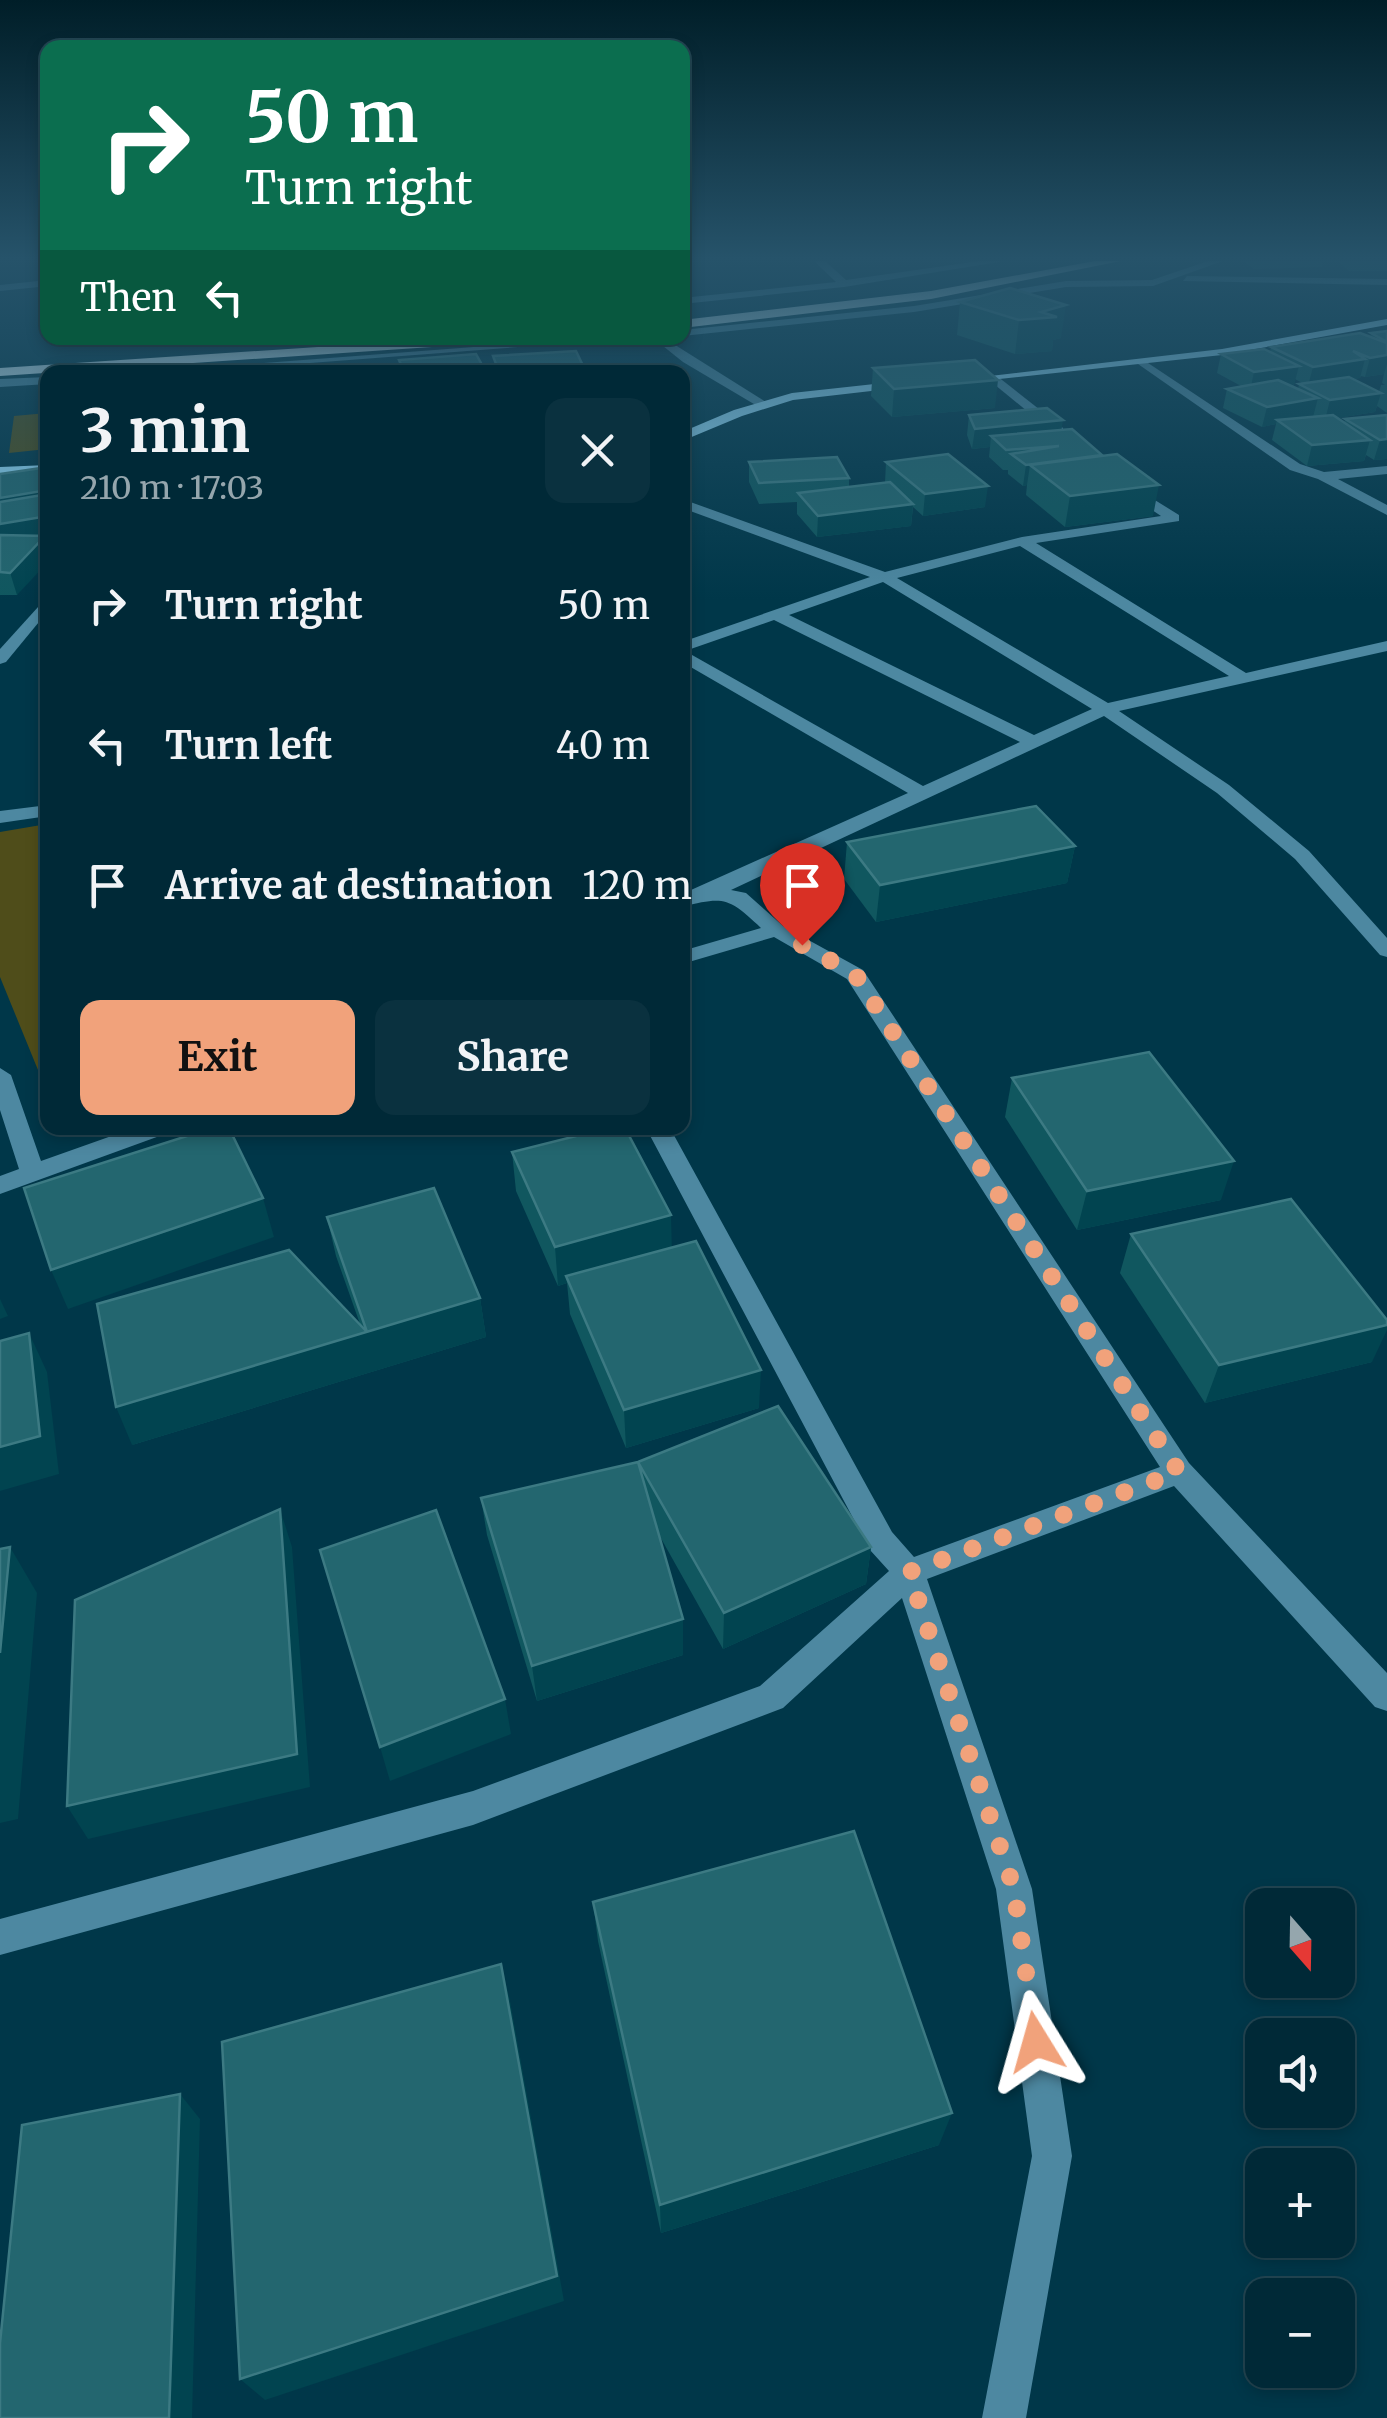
<!DOCTYPE html>
<meta charset="utf-8">
<style>
:root{--surface:#002937;--page:#0a313f;--text:#f1f3f6;--muted:#95a6ad;--line:#224552;--accent:#f1a27b}
body{margin:0;font-family:Merriweather,serif;background:var(--page);color:var(--text);height:100vh;display:flex;flex-direction:column;font-size:38px;white-space:nowrap}
*{box-sizing:border-box;margin:0}
p{font-size:32px;color:var(--muted)}
.icon{flex:none;width:55px;height:55px;fill:none;stroke:currentColor;stroke-width:2;stroke-linecap:round;stroke-linejoin:round}
.map{position:relative;flex:1;overflow:hidden}
.sheet{position:absolute;left:40px;top:365px;width:650px;height:770px;display:flex;flex-direction:column;background:var(--surface);border-radius:20px;box-shadow:0 5px 15px #0003,0 0 0 2px var(--line)}
.sheet>*{flex:none}
.hud{position:absolute;left:40px;top:40px;width:650px;height:305px;border-radius:20px;box-shadow:0 5px 15px #0003,0 0 0 2px var(--line);background:#0b6e4f;color:#fff;overflow:hidden}
.needle{width:65px;rotate:160deg}
.tools{position:absolute;left:1245px;top:1888px;display:grid;gap:20px}
.tools a{display:grid;place-items:center;width:110px;height:110px;border-radius:20px;background:var(--surface);box-shadow:0 5px 15px #0003,0 0 0 2px var(--line);font-size:50px}
.pin{position:absolute;display:grid;place-items:center;width:85px;height:85px;color:#fff;margin:-102px -42px;border-radius:50% 50% 50% 0;rotate:-45deg;box-shadow:0 0 10px #0007}
.pin .icon{rotate:45deg}
.me{position:absolute;width:110px;margin:-55px;rotate:352deg;stroke-linejoin:round;filter:drop-shadow(0 0 8px #0008)}
.turn{display:flex;align-items:center;gap:35px;height:210px;padding:0 40px;font-size:45px}
.turn .icon{width:130px;height:130px;stroke-width:2.5}
.turn b{display:block;font-size:70px;line-height:85px}
.then{display:flex;align-items:center;height:95px;padding:0 40px;background:#0003;gap:20px;font-size:38px}
.round{display:grid;place-items:center;flex:none;width:105px;height:105px;border-radius:20px;background:var(--page)}
.headline{display:flex;align-items:center;justify-content:space-between;height:170px;padding:0 40px}
h1{font-size:60px;font-weight:700;line-height:75px}
.button{display:flex;gap:20px;margin-top:auto;padding:20px 40px}
.button a{flex:1;height:115px;border-radius:20px;background:var(--accent);color:#111;font-size:40px;font-weight:700;line-height:115px;text-align:center}
.button a+a{background:var(--page);color:var(--text)}
ul{padding:0;list-style:none}
li{display:flex;align-items:center;gap:30px;height:140px;padding:0 40px}
li div{flex:1}
li b{display:block;font-size:38px}
li em{font-style:normal}
.map>svg:first-child{display:block}
.green{fill:#4f4d1a}
.lines{fill:none;stroke-linecap:round;stroke-linejoin:round}
.minor{fill:#4d88a1;fill-rule:evenodd}
.major{fill:#93d9f8;fill-rule:evenodd}
.highway{fill:#d7f2fe;fill-rule:evenodd}
.wall{fill:#10575f;fill-rule:evenodd}
.shaded-wall{fill:#014450}
.building{fill:#23666f;stroke:#3c7a83;stroke-width:2.5}
.route{stroke:#f1a27b;stroke-width:18;stroke-dasharray:0 32.4}
</style>
<div class="map">
<svg width="1387" height="2418" viewBox="0 0 1387 2418">
<rect width="100%" height="100%" fill="#003749"/>
<g class="green">
<path d="M47 413V449L9 453 14 416Z"/>
<path d="M47 824H48L47 1092 0 977V832Z"/>
</g>
<g class="lines">
<g class="minor">
<path d="M814 261H825L846 280 979 261H1005L844 287 682 304V298L836 282Z"/>
<path d="M1208 261H1223L1153 286 1066 287 914 312 682 336V330L914 306 1066 281 1152 280Z"/>
<path d="M1187 276 1387 279V285L1183 281Z"/>
<path d="M48 280V286L0 291V285Z"/>
<path d="M268 338H281L287 342 281 345Z"/>
<path d="M591 338H635L194 372H147Z"/>
<path d="M653 338H664L769 404 759 407 683 362Z"/>
<path d="M1142 359 1300 464 1324 472 1387 466V474L1338 479 1387 505V515L1318 479 1290 470 1138 364Z"/>
<path d="M989 376H997L1063 428V434H1055L989 380Z"/>
<path d="M48 377V384L0 387V379Z"/>
<path d="M1129 484 1179 515V521L1036 543 1246 673 1387 641V651L1119 711 1229 785 1309 851 1387 938V957L1380 955 1295 859 1217 793 1104 716 731 890 746 893 783 926 863 970 1189 1463 1387 1673V1711L1375 1707 1174 1486 927 1579 1032 1889 1072 2156 1026 2418H982L1032 2156 996 1889 902 1598 783 1708 473 1825 0 1955V1919L473 1791 760 1686 889 1571 870 1550 646 1128H670L892 1532 914 1557 1160 1467 847 979 774 937 682 964V951L761 928C729 898 725 896 682 907V894L908 793 682 662V642L870 577 682 508V499L885 572 1022 537 1161 516 1124 491V485ZM1020 546 1229 676 1108 703 897 578ZM883 582 1092 709 1034 735 789 615ZM774 620 1020 742 923 786 685 651Z"/>
<path d="M48 596V611L6 662 0 664V649Z"/>
<path d="M48 805V816L0 823V811Z"/>
<path d="M0 1068 11 1075 41 1161 134 1128H169L165 1134 0 1194V1176L19 1169 0 1110Z"/>
</g>
<g class="major">
<path d="M1387 319V325L1222 355 962 383 956 380 1222 349Z"/>
<path d="M902 381 906 387 793 400 742 416 682 441V432L734 410 792 393Z"/>
<path d="M48 465V473L0 475V467Z"/>
</g>
<g class="highway">
<path d="M1095 261H1121L931 299 682 328V320L931 291Z"/>
<path d="M454 338H513L506 342 0 376V368Z"/>
</g>
</g>
<g class="wall">
<path d="M1243 261H1323L1322 267 1254 269Z"/>
<path d="M1338 261H1387V271H1349Z"/>
<path d="M1010 288 1061 338 1053 340 1052 351 1015 354 957 335 960 302Z"/>
<path d="M1387 331V413L1377 406 1375 412 1337 418 1344 423 1345 419 1387 415V459L1374 460 1366 455 1364 461 1307 466 1272 440 1276 424 1262 427 1223 408 1227 389 1241 386 1217 373 1221 354 1270 352 1271 347 1370 337 1371 333ZM1384 374 1382 383 1385 385H1381L1379 392 1352 379 1360 378 1361 376 1365 377ZM1295 379 1304 384H1299L1298 389 1292 386 1294 385Z"/>
<path d="M873 368 995 408 892 417 871 396Z"/>
<path d="M969 415 1061 430 1102 456 1153 516 1065 527 1026 495 1027 485 1023 486 1008 474V470H1003L989 457 990 447 972 449 967 435Z"/>
<path d="M749 462 849 478V487L885 483 886 462 985 507 923 516 913 507 911 526 817 537 797 514V502L759 504 749 482Z"/>
<path d="M0 474 46 539 17 595H0Z"/>
<path d="M847 842 1075 846 1067 883 876 922 844 879Z"/>
<path d="M1012 1078 1221 1200 1077 1230 1005 1117Z"/>
<path d="M512 1152 672 1248 759 1408 626 1448 570 1314 567 1283 558 1286 516 1191Z"/>
<path d="M327 1217 480 1298 486 1337 132 1445 360 1324 336 1256Z"/>
<path d="M1131 1234 1372 1362 1205 1403 1120 1273Z"/>
<path d="M638 1462 871 1547 866 1584 723 1649 658 1533 683 1655 537 1701 487 1535 481 1498Z"/>
<path d="M593 1902 939 2145 661 2233 598 1941Z"/>
</g>
<g class="shaded-wall">
<path d="M1066 305 1061 338 1053 340 1052 351 1015 354 1019 320Z"/>
<path d="M1387 355V364L1384 374 1365 377 1370 358Z"/>
<path d="M1365 359 1360 378 1308 386 1313 367Z"/>
<path d="M1299 366 1294 385 1250 391 1254 372Z"/>
<path d="M998 380 995 408 892 417 894 389Z"/>
<path d="M1381 393 1375 412 1325 420 1330 400Z"/>
<path d="M1318 398 1313 417 1277 420 1276 424 1262 427 1267 407Z"/>
<path d="M1063 420 1060 440 991 436 990 447 972 449 975 429Z"/>
<path d="M1387 439V459L1374 460 1380 440Z"/>
<path d="M1370 440 1364 461 1307 466 1312 445Z"/>
<path d="M1102 455 1030 465 1027 485 1023 486 1026 465Z"/>
<path d="M1159 485 1153 516 1065 527 1070 496Z"/>
<path d="M988 486 985 507 923 516 925 494Z"/>
<path d="M48 490V512L0 520V498Z"/>
<path d="M913 504 911 526 817 537 818 516Z"/>
<path d="M48 516V539H46L48 546V562L17 595 0 540V524Z"/>
<path d="M1075 846 1067 883 876 922 880 885Z"/>
<path d="M1234 1161 1221 1200 1077 1230 1087 1191Z"/>
<path d="M263 1198 274 1237 68 1309 51 1270Z"/>
<path d="M671 1215 672 1254 566 1276 567 1283 558 1286 555 1247Z"/>
<path d="M480 1298 486 1337 132 1445 116 1407Z"/>
<path d="M0 1299 8 1316 0 1319Z"/>
<path d="M1387 1325V1330L1372 1362 1205 1403 1219 1365Z"/>
<path d="M29 1333 47 1372 59 1474 0 1491V1447Z"/>
<path d="M761 1370 759 1408 626 1448 624 1410Z"/>
<path d="M280 1509 292 1547 310 1787 88 1839 67 1806Z"/>
<path d="M10 1547 37 1593 18 1819 0 1823V1653Z"/>
<path d="M871 1547 866 1584 723 1649 724 1613Z"/>
<path d="M683 1619V1655L537 1701 532 1666Z"/>
<path d="M505 1699 511 1734 390 1781 380 1747Z"/>
<path d="M501 1964 510 2001 564 2301 265 2400 240 2379Z"/>
<path d="M180 2094 200 2119 192 2418H169Z"/>
<path d="M952 2113 939 2145 661 2233 660 2205Z"/>
</g>
<g class="building">
<path d="M1010 288 1066 305 1041 312 1057 317 1019 320 960 302Z"/>
<path d="M1387 331V342L1371 333Z"/>
<path d="M1360 333 1387 343V355L1370 358 1353 351 1365 359 1313 367 1271 347Z"/>
<path d="M1264 349 1299 366 1254 372 1221 354Z"/>
<path d="M576 351 586 372H499L493 356Z"/>
<path d="M476 354 486 372H404L399 360Z"/>
<path d="M975 360 998 380 894 389 873 368Z"/>
<path d="M1349 377 1381 393 1330 400 1299 384Z"/>
<path d="M1278 380 1318 398 1267 407 1227 389Z"/>
<path d="M1047 408 1063 420 975 429 969 415Z"/>
<path d="M1333 415 1370 440 1312 445 1277 420Z"/>
<path d="M1387 415V439L1380 440 1345 419Z"/>
<path d="M1072 429 1102 455 1026 465 1011 454 1059 446 1006 450 991 436Z"/>
<path d="M948 454 988 486 925 494 886 462Z"/>
<path d="M1117 454 1159 485 1070 496 1030 465Z"/>
<path d="M837 457 849 478 759 483 749 462Z"/>
<path d="M48 467V490L0 498V474Z"/>
<path d="M890 482 913 504 818 516 798 493Z"/>
<path d="M48 494V516L0 524V502Z"/>
<path d="M0 535 45 536 10 573 0 572Z"/>
<path d="M1036 806 1075 846 880 885 847 842Z"/>
<path d="M1149 1052 1234 1161 1087 1191 1012 1078Z"/>
<path d="M212 1128H229L263 1198 51 1270 24 1188Z"/>
<path d="M608 1128H625L671 1215 555 1247 512 1152Z"/>
<path d="M434 1188 480 1298 116 1407 97 1304 289 1250 367 1332 327 1217Z"/>
<path d="M1291 1199 1387 1320V1325L1219 1365 1131 1234Z"/>
<path d="M696 1241 761 1370 624 1410 566 1276Z"/>
<path d="M29 1333 40 1436 0 1447V1341Z"/>
<path d="M778 1406 871 1547 724 1613 638 1462 683 1619 532 1666 481 1498 638 1462Z"/>
<path d="M280 1509 297 1754 67 1806 75 1600Z"/>
<path d="M436 1510 505 1699 380 1747 320 1550Z"/>
<path d="M10 1547 0 1653V1549Z"/>
<path d="M854 1831 952 2113 660 2205 593 1902Z"/>
<path d="M501 1964 557 2276 240 2379 222 2042Z"/>
<path d="M180 2094 169 2418H0V2343L22 2125Z"/>
</g>
<linearGradient id="sky" x2="0" y2="1"><stop stop-color="#001e28"/><stop offset="0.43" stop-color="#26536a"/><stop offset="1" stop-color="#26536a" stop-opacity="0"/></linearGradient>
<rect width="1387" height="600" fill="url(#sky)"/>
<g class="lines">
<path class="route" d="M802 945 855 974 1179 1472 909 1572 1014 1889 1036 2042"/>
</g>
</svg>
<div class="tools">
<a><svg class="needle" viewBox="-14 -14 28 28"><path d="M0-13l5 13h-10z" fill="#e53935"/><path d="M0 13l5-13h-10z" fill="#95a6ad"/></svg></a>
<a><svg class="icon" aria-label="sound" viewBox="0 0 24 24"><path d="M4 9h4l5-4v14l-5-4H4zM17 9q2 3 0 6"/></svg></a>
<a>+</a>
<a>−</a>
</div>
<div class="pin" style="left:802px;top:945px;background:#d93025"><svg class="icon" aria-label="arrive" viewBox="0 0 24 24"><path d="M6 21V4h12l-3 4 3 4H6"/></svg></div>
<svg class="me" style="left:1036px;top:2042px" viewBox="-20 -20 40 40"><path d="M0-17L14 15 0 8-14 15z" fill="#f1a27b" stroke="#fff" stroke-width="4"/></svg>
<div class="hud">
<div class="turn"><svg class="icon" aria-label="right" viewBox="0 0 24 24"><path d="M7 20v-9h11M14 6l5 5-5 5"/></svg><div><b>50 m</b>Turn right</div></div>
<div class="then">Then<svg class="icon" aria-label="left" viewBox="0 0 24 24"><path d="M17 20v-9H6M10 6l-5 5 5 5"/></svg></div>
</div>
<section class="sheet">
<div class="headline"><div><h1>3 min</h1><p>210 m · 17:03</p></div><a class="round"><svg class="icon" aria-label="close" viewBox="0 0 24 24"><path d="M6 6l12 12M18 6L6 18"/></svg></a></div>
<ul>
<li><svg class="icon" aria-label="right" viewBox="0 0 24 24"><path d="M7 20v-9h11M14 6l5 5-5 5"/></svg><div><b>Turn right</b></div><em>50 m</em></li>
<li><svg class="icon" aria-label="left" viewBox="0 0 24 24"><path d="M17 20v-9H6M10 6l-5 5 5 5"/></svg><div><b>Turn left</b></div><em>40 m</em></li>
<li><svg class="icon" aria-label="arrive" viewBox="0 0 24 24"><path d="M6 21V4h12l-3 4 3 4H6"/></svg><div><b>Arrive at destination</b></div><em>120 m</em></li>
</ul>
<div class="button"><a>Exit</a><a>Share</a></div>
</section>
</div>
